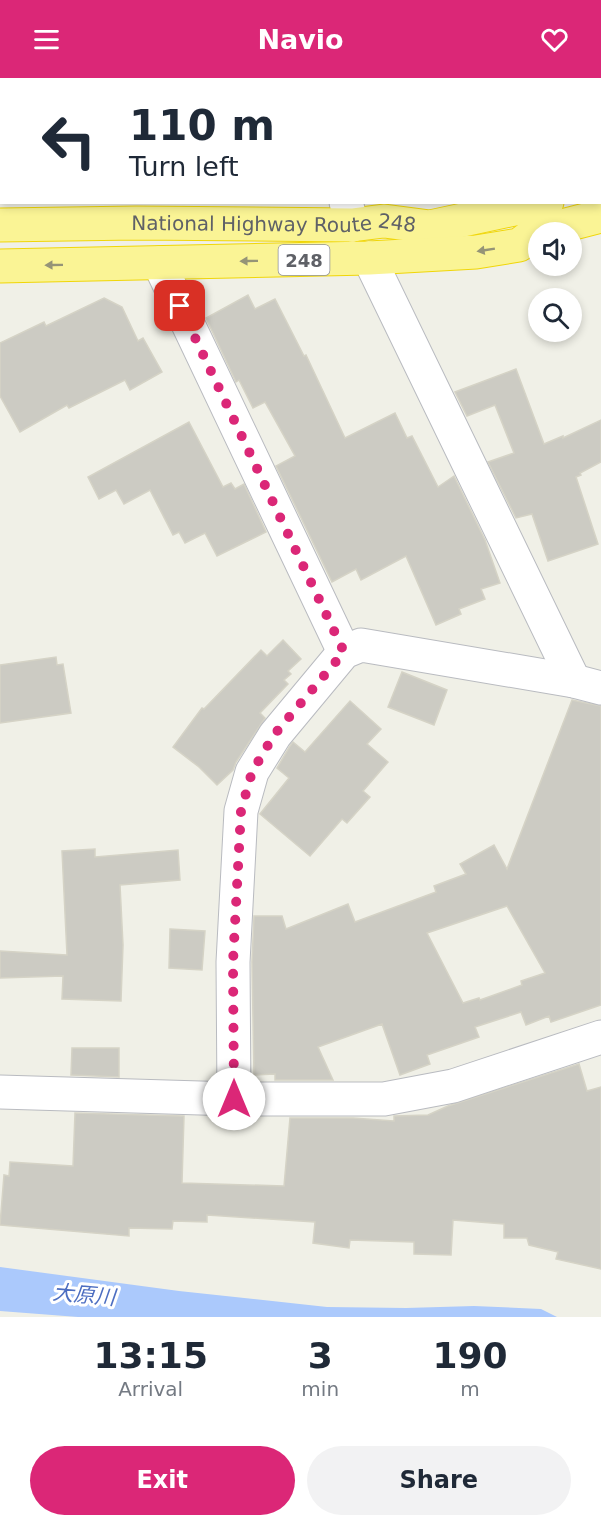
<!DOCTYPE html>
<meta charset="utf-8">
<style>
:root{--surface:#fff;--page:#f2f2f3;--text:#1f2937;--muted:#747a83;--accent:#db2777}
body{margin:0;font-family:"DejaVu Sans","Noto Sans JP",sans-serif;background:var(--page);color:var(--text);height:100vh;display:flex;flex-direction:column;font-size:22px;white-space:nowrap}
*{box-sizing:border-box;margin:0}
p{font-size:20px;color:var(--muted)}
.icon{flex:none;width:33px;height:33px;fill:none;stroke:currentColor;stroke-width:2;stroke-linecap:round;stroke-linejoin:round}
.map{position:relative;height:1239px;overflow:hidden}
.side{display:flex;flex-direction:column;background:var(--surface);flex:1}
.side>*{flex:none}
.guide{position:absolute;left:0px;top:0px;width:602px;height:126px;box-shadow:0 3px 9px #0003;background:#fff;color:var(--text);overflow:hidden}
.controls{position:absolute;left:528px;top:144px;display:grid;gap:12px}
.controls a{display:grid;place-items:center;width:54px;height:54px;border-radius:50%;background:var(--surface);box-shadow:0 3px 9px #0003;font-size:30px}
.pin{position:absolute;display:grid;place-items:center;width:51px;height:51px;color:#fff;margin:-26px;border-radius:12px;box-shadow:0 3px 9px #0006}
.me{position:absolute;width:66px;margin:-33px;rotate:0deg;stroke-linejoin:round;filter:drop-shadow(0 0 4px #0008)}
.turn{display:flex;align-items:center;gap:21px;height:126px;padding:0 30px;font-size:27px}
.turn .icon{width:78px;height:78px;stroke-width:2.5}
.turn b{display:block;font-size:42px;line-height:51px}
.eta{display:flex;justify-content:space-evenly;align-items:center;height:102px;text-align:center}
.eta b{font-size:36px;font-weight:800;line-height:42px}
.primary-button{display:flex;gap:12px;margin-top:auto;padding:12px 30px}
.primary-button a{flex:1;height:69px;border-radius:36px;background:var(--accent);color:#fff;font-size:24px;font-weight:800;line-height:69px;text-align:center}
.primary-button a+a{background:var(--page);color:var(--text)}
header{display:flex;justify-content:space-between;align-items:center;height:78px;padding:0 30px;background:var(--accent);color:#fff;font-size:27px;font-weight:800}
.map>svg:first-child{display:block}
.water{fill:#abc9fc}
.building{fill:#cccbc3;stroke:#d5d3c6;stroke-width:1.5;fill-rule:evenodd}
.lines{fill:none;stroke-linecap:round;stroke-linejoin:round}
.minor-casing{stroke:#b9bbc0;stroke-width:35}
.highway-casing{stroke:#f0d608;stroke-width:35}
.minor{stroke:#fff;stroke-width:33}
.highway{stroke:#faf495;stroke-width:33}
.oneway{fill:#959477}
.route{stroke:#db2777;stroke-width:10;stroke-dasharray:0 18}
.labels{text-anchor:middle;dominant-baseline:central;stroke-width:6;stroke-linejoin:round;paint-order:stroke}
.shield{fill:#fff;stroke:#8f9095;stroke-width:1.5}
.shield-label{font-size:18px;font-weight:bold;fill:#5f6167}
.street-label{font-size:20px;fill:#5f6167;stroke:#fff}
.water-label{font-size:21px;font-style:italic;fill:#4d6ec1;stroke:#fff}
</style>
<header><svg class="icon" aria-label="menu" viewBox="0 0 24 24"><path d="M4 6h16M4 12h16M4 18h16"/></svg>Navio<svg class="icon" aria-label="heart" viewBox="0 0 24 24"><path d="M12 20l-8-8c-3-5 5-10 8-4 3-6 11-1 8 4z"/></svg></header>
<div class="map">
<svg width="601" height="1239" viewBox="0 0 601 1239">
<rect width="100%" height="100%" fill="#f0f0e7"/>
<path class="water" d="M0 1189 179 1213 327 1229 406 1230 474 1228 541 1231 557 1239H78L0 1233Z"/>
<g class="building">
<path d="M248 217 255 231 275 221 304 278 306 277 345 360 395 335 407 360 412 358 438 409 454 398 485 462 500 505 481 511 485 521 459 531 461 536 436 547 406 478 361 502 356 491 332 504 276 388 295 378 265 324 253 330 239 302 236 304 206 240Z"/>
<path d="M104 220 122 229 138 263 143 260 162 294 130 312 125 302 69 330 67 327 20 354 0 318V265L44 244 46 248Z"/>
<path d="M516 291 544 366 563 358V360L601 342V384L580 395 581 397 576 399 598 466 548 483 532 436 516 440 488 384 514 375 495 327 467 338 455 314Z"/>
<path d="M189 344 223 409 231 405 235 411 244 406 266 454 217 478 205 455 185 465 179 454 173 457 150 412 124 426 116 412 99 421 88 399Z"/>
<path d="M283 562 301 581 288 593 291 596 284 602 288 606 260 635 265 640 236 684 233 692 217 707 199 689 173 669 202 630 204 631 261 572 267 578Z"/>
<path d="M56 579 57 587 63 586 71 635 0 645V587Z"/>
<path d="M402 594 447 612 434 647 388 629Z"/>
<path d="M572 622 601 628V927L551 944 549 938 526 947 521 934 475 949 479 959 427 977 430 986 400 997 382 946 318 969 333 1002H275V996L254 997 252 884 254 838H282L286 851 348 826 355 844 436 814 434 808 466 796 460 786 494 767 507 791ZM507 828 545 895 521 903 522 907 480 922 479 920 463 925 427 855Z"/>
<path d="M350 623 381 651 367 666 388 684 363 713 370 719 347 745 342 741 310 778 260 736 289 700 277 690 290 668 293 664 305 674Z"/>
<path d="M95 771V779L178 772 180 802 120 807 123 867 121 923 62 921 63 898 0 900V873L67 877 62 773Z"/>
<path d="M170 851 205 853 202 892 169 890Z"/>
<path d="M72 970H119V999L71 997Z"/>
<path d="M579 986 587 1013 601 1009V1191L556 1181 558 1174 529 1167 527 1160H504V1146L453 1142 451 1177 414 1176V1164L350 1162 349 1170 313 1165 315 1144 207 1137V1144L173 1143 172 1151 129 1150V1158L0 1147 4 1097 9 1098 10 1084 73 1088 75 1035 184 1038 182 1105 284 1108 290 1040H353L394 1043V1038L428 1037 448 1028Z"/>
</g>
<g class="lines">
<g class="minor-casing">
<g id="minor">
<path d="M74 0 75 2"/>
<path d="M293 0V2"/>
<path d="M346 124 352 147"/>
<path d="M369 180 574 603"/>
<path d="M159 185 344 574"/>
<path d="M0 1014 234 1021H384L453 1008 601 959"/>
<path d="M234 1021 233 884 241 733 252 694 275 657 344 574 361 567 574 603 601 610"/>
</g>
</g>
<g class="highway-casing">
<g id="highway">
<path d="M582 2V0"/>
<path d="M600 109 601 108"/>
<path id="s1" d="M0 147 136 145 352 147 384 143 430 149 547 124"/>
<path d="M0 188 369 180 476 174 519 167 535 155 601 138"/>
</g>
</g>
<use href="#minor" class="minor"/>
<use href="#highway" class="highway"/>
</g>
<defs><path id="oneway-solid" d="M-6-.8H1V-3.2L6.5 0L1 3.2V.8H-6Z" transform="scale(1.5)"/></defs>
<g class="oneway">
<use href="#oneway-solid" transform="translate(486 172) rotate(171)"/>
<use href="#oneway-solid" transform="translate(249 183) rotate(179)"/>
<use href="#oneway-solid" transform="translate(54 187) rotate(179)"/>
</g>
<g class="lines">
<path class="route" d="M180 228 344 574 274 657 252 694 241 733 233 884 234 1021"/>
</g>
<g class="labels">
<rect class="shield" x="278.5" y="167" width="51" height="30" rx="4.5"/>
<g class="shield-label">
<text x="304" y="182">248</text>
</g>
<g class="street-label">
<text stroke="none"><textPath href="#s1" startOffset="274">National Highway Route 248</textPath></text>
</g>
<g class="water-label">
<text transform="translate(84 1217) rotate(5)">大原川</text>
</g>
</g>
</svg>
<div class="controls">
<a><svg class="icon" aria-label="sound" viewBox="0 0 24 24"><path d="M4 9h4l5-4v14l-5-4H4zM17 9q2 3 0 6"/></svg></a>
<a><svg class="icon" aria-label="search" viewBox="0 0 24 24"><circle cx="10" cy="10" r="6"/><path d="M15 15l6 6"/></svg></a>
</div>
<div class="pin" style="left:180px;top:228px;background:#d93025"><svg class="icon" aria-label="arrive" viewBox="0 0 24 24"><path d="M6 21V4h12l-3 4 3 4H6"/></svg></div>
<svg class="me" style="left:234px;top:1021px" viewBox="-20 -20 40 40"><circle r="19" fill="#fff"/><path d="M0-13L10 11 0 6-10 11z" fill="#db2777"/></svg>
<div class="guide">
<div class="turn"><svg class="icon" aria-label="left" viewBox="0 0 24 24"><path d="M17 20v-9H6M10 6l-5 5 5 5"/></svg><div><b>110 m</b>Turn left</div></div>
</div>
</div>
<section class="side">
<div class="eta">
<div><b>13:15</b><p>Arrival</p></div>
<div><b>3</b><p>min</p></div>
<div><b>190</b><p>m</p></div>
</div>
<div class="primary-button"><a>Exit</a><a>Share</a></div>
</section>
